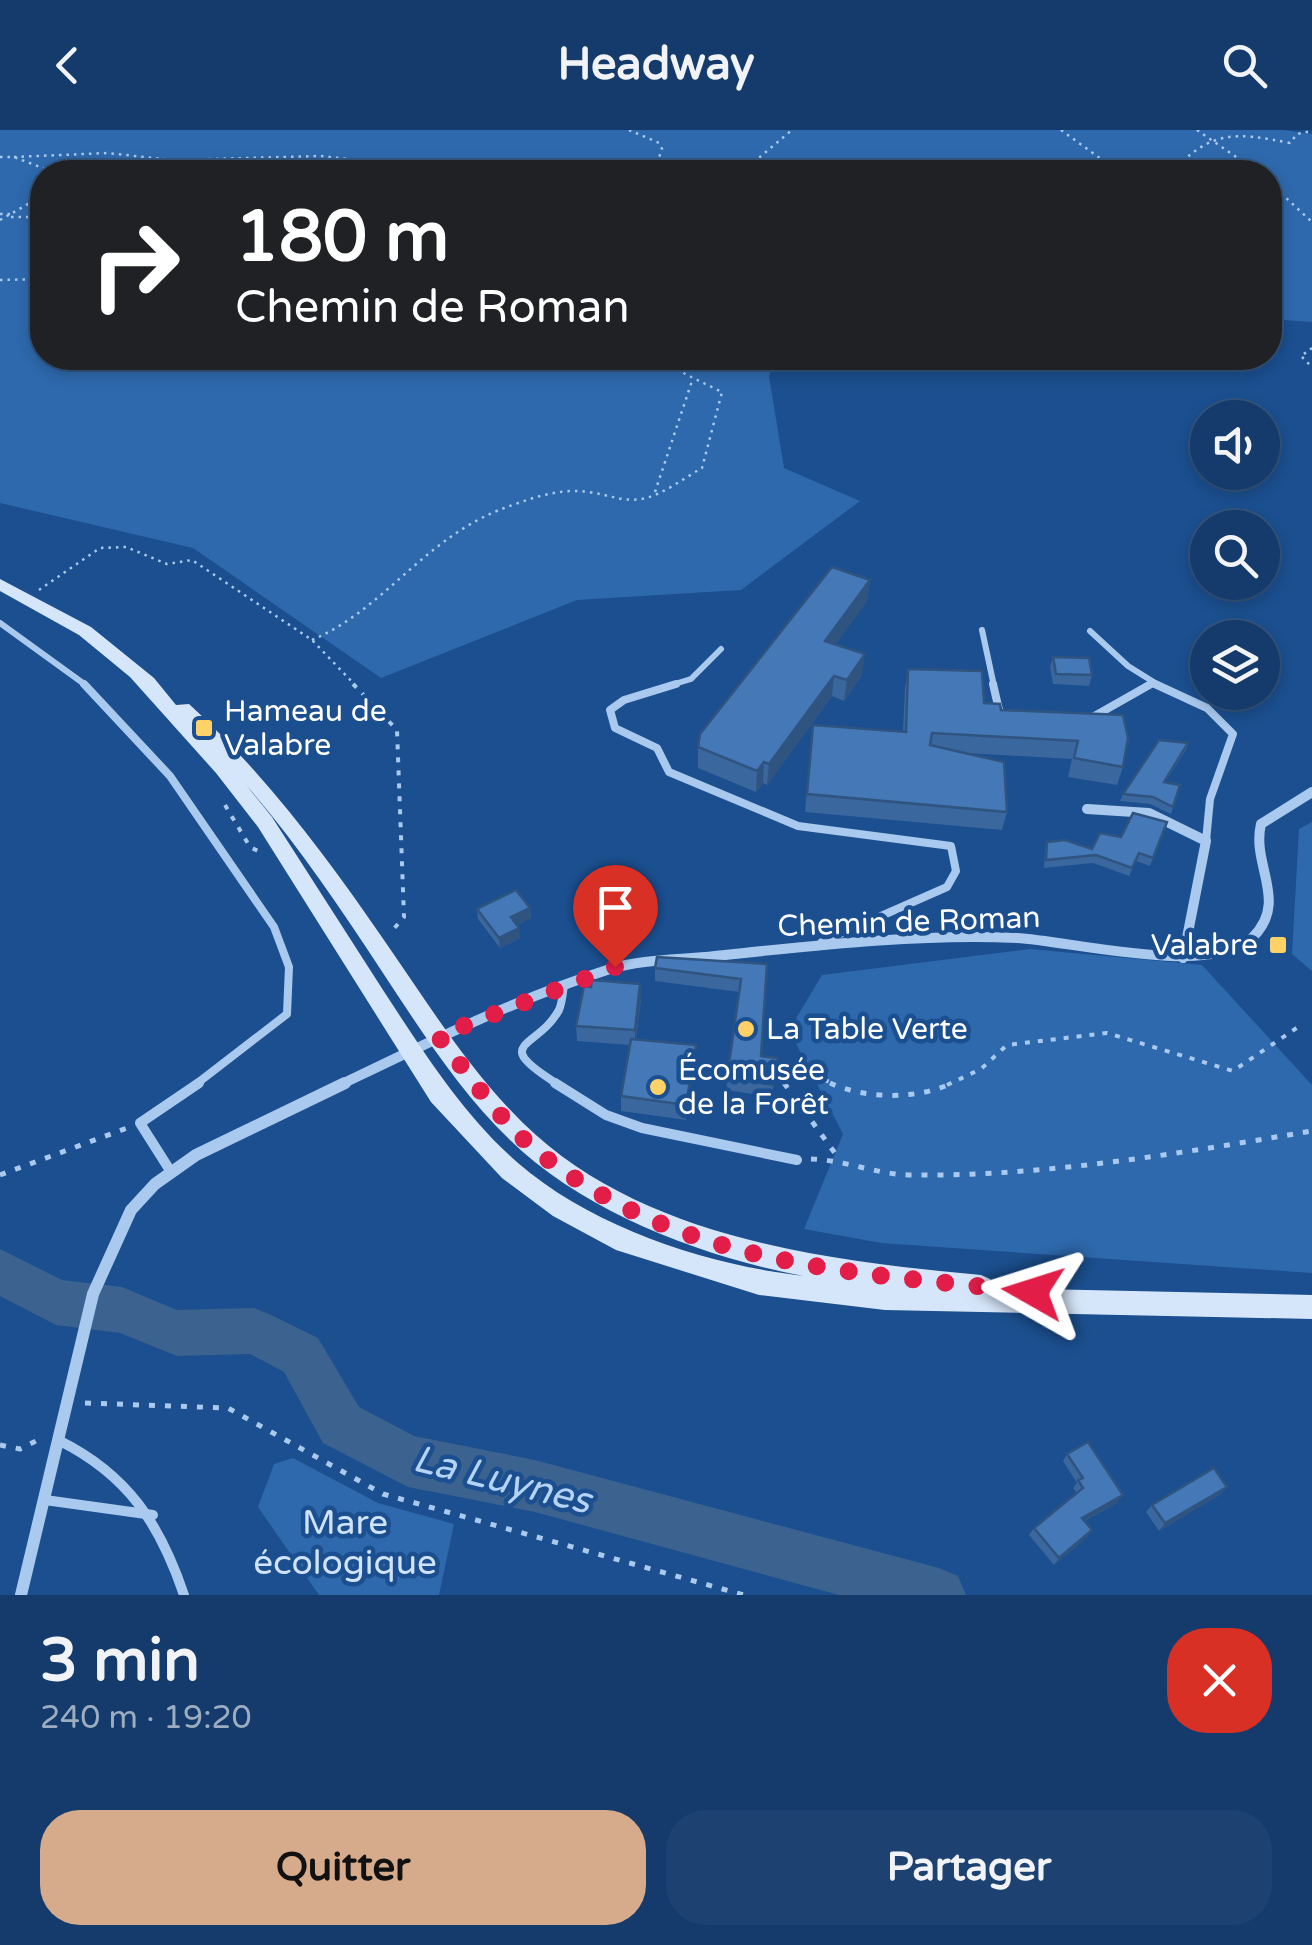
<!DOCTYPE html>
<html lang="fr">
<meta charset="utf-8">
<style>
:root{--surface:#143b6b;--page:#1d4271;--text:#f1f3f6;--muted:#9dadc1;--line:#33557e;--accent:#d6ab8b}
body{margin:0;font-family:"Varela Round",sans-serif;background:var(--page);color:var(--text);height:100vh;display:flex;flex-direction:column;font-size:38px;white-space:nowrap}
*{box-sizing:border-box;margin:0}
p{font-size:32px;color:var(--muted)}
.icon{flex:none;width:55px;height:55px;fill:none;stroke:currentColor;stroke-width:2;stroke-linecap:round;stroke-linejoin:round}
.map{position:relative;height:1465px;overflow:hidden}
.details{display:flex;flex-direction:column;background:var(--surface);flex:1}
.details>*{flex:none}
.guide{position:absolute;left:30px;top:30px;width:1252px;height:210px;border-radius:40px;box-shadow:0 5px 15px #0003,0 0 0 2px var(--line);background:#202124;color:#fff;overflow:hidden}
.tools{position:absolute;left:1190px;top:270px;display:grid;gap:20px}
.tools a{display:grid;place-items:center;width:90px;height:90px;border-radius:50%;background:var(--surface);box-shadow:0 5px 15px #0003,0 0 0 2px var(--line);font-size:50px}
.pin{position:absolute;display:grid;place-items:center;width:85px;height:85px;color:#fff;margin:-102px -42px;border-radius:50% 50% 50% 0;rotate:-45deg;box-shadow:0 0 10px #0007}
.pin .icon{rotate:45deg}
.me{position:absolute;width:110px;margin:-55px;rotate:276deg;stroke-linejoin:round;filter:drop-shadow(0 0 8px #0008)}
.turn{display:flex;align-items:center;gap:35px;height:210px;padding:0 40px;font-size:45px}
.turn .icon{width:130px;height:130px;stroke-width:2.5}
.turn b{display:block;font-size:70px;line-height:85px}
.round{display:grid;place-items:center;flex:none;width:105px;height:105px;border-radius:40px;background:var(--page)}
.overview{display:flex;align-items:center;justify-content:space-between;height:170px;padding:0 40px}
h1{font-size:60px;font-weight:800;line-height:75px}
.button{display:flex;gap:20px;margin-top:auto;padding:20px 40px}
.button a{flex:1;height:115px;border-radius:40px;background:var(--accent);color:#111;font-size:40px;font-weight:800;line-height:115px;text-align:center}
.button a+a{background:var(--page);color:var(--text)}
header{display:flex;justify-content:space-between;align-items:center;height:130px;padding:0 40px;background:var(--surface);font-size:45px;font-weight:800}
.map>svg:first-child{display:block}
.green{fill:#2e69ad}
.lines{fill:none;stroke-linecap:round;stroke-linejoin:round}
.river{fill:#3c6290;fill-rule:evenodd}
.path-far2{stroke:#a9c9ee;stroke-width:2.5;stroke-dasharray:2.5 5;stroke-linecap:butt}
.path-far1{stroke:#a9c9ee;stroke-width:4;stroke-dasharray:5 8;stroke-linecap:butt}
.path{stroke:#a9c9ee;stroke-width:5;stroke-dasharray:6 10;stroke-linecap:butt}
.service-far2{stroke:#a9c9ee;stroke-width:6}
.service-far1{stroke:#a9c9ee;stroke-width:8}
.service{stroke:#a9c9ee;stroke-width:10}
.minor-far1{stroke:#a9c9ee;stroke-width:10}
.minor{stroke:#a9c9ee;stroke-width:12}
.secondary{fill:#d6e6fa;fill-rule:evenodd}
.wall{fill:#3a679d}
.shaded-wall{fill:#305480}
.building{fill:#4478b7;stroke:#305480;stroke-width:2.5}
.route{stroke:#e11d48;stroke-width:18;stroke-dasharray:0 32.4}
.poi-dot{fill:#ffd166;stroke:#1b4f8f;stroke-width:4}
.labels{text-anchor:middle;dominant-baseline:central;stroke-width:9;stroke-linejoin:round;paint-order:stroke}
.poi-label{font-size:30px;fill:#fff;stroke:#1b4f8f;text-anchor:start}
.street-label{font-size:30px;fill:#fff;stroke:#1b4f8f}
.near-park-label{font-size:35px;fill:#cfe3fa;stroke:#1b4f8f}
.near-water-label{font-size:38px;font-style:italic;fill:#b5d3f5;stroke:#1b4f8f}
</style>
<header><svg class="icon" aria-label="back" viewBox="0 0 24 24"><path d="M15 5l-7 7 7 7"/></svg>Headway<svg class="icon" aria-label="search" viewBox="0 0 24 24"><circle cx="10" cy="10" r="6"/><path d="M15 15l6 6"/></svg></header>
<div class="map">
<svg width="1312" height="1465" viewBox="0 0 1312 1465">
<rect width="100%" height="100%" fill="#1b4f8f"/>
<g class="green">
<path d="M0 0H1283L1312 4V192L1270 189V42H42V228H775L769 246 784 338 860 371 741 460 577 470 381 548 193 418 0 373Z"/>
<path d="M1312 692V841L1292 824 1299 699Z"/>
<path d="M1030 819 1202 835 1312 955V1143L881 1113 804 1099 843 1004 789 900 822 845Z"/>
<path d="M293 1328 378 1373 454 1394 439 1465H319L258 1377 274 1334Z"/>
</g>
<g class="lines">
<path class="river" d="M0 1119 62 1150 122 1157 177 1180 254 1178 271 1185 318 1208 359 1277 414 1306 535 1330 939 1438 958 1446 966 1465H839L535 1382 408 1357 323 1313 284 1242 250 1224 177 1226 120 1203 56 1195 0 1166Z"/>
<g class="path-far2">
<path d="M629 0 659 13 662 19 654 42"/>
<path d="M1061 0 1119 42"/>
<path d="M1197 0 1258 42"/>
<path d="M0 27H14L53 42"/>
<path d="M14 27 107 23 172 30 320 26 359 30 401 42"/>
<path d="M742 42 792 0"/>
<path d="M1172 42C1211 0 1235 2 1290 13L1297 4 1312 1"/>
<path d="M1270 53 1312 92"/>
<path d="M0 84H11"/>
<path d="M11 87H42"/>
<path d="M0 90 42 66"/>
<path d="M0 150 42 149"/>
<path d="M1312 218 1301 226 1312 237"/>
<path d="M655 362 693 248"/>
<path d="M39 460 100 418 126 417 167 434 192 430 312 510 356 556"/>
<path d="M312 510C383 480 421 412 499 380 526 370 559 357 588 362 607 364 621 372 641 369 661 366 684 348 702 338L722 262 685 244 673 228"/>
</g>
<g class="path-far1">
<path d="M353 554 397 600 404 787 391 802"/>
<path d="M225 675 250 717 260 722"/>
<path d="M775 934 796 937 836 955"/>
<path d="M783 935 786 955"/>
<path d="M947 955 981 939 1007 915 1107 903 1233 941 1298 897"/>
</g>
<g class="path">
<path d="M784 953 837 1026"/>
<path d="M830 953C865 969 917 970 952 953"/>
<path d="M811 1029C844 1030 876 1044 909 1045 1043 1047 1181 1023 1312 1001"/>
<path d="M0 1045 127 998"/>
<path d="M85 1273 228 1278 383 1364 744 1465"/>
<path d="M0 1315 20 1319 40 1309"/>
</g>
<g class="service-far2">
<path d="M0 493 87 556"/>
<path d="M982 500 994 556"/>
<path d="M1090 501 1128 536 1160 556"/>
<path d="M668 556 691 549 721 519"/>
<path d="M1146 556 1152 553"/>
</g>
<g class="service-far1">
<path d="M84 554 170 646 274 797 289 837 287 884 195 955"/>
<path d="M676 554 624 570 610 580 615 598 657 618 669 642 798 696 951 716 956 741 947 757 822 812"/>
<path d="M993 554 999 580"/>
<path d="M1155 554 1207 578 1233 604 1210 669 1206 711"/>
<path d="M1091 588 1151 554"/>
<path d="M559 955C488 911 537 920 559 880 562 874 563 862 564 855"/>
</g>
<g class="service">
<path d="M555 953 606 985 642 998 797 1030"/>
<path d="M171 1042 140 993 199 953"/>
<path d="M60 1311C128 1345 160 1394 184 1465"/>
<path d="M45 1370 153 1385"/>
</g>
<g class="minor-far1">
<path d="M1087 679 1149 683 1206 711 1183 828"/>
<path d="M340 955C429 912 516 869 610 839 642 829 682 830 715 826 811 816 921 803 1017 808 1072 811 1212 848 1253 807 1289 771 1251 735 1261 694L1312 662"/>
</g>
<path class="minor" d="M21 1465 93 1164 131 1080 155 1054 196 1025 345 953"/>
<path class="secondary" d="M0 449 91 497 154 548 176 575 189 574C266 645 327 727 386 813 429 875 469 940 523 993 640 1108 826 1131 981 1145L990 1149 993 1158 1312 1165V1189L885 1180 759 1165 616 1120 553 1086 502 1048 431 972 258 697 216 643 130 547 79 505 0 461ZM246 655C296 712 339 776 381 840 420 899 459 961 510 1010 583 1082 705 1128 804 1146 708 1135 593 1098 518 1033 462 984 423 921 383 860 346 802 309 745 272 687Z"/>
</g>
<g class="wall">
<path d="M870 450 867 471 835 514 862 545 844 571 832 566 767 655 763 653 756 662 698 638V617Z"/>
<path d="M1053 527 1092 545 1089 556 1053 554 1050 537Z"/>
<path d="M908 539 1001 580 1123 585V637L1117 655 1068 647 1072 629 966 623 1007 682 1002 700 805 682 813 595 903 602 905 558Z"/>
<path d="M1188 613 1186 620 1165 652 1180 655 1171 684 1150 674 1120 671 1123 664Z"/>
<path d="M1167 692 1150 736 1136 731 1129 746 1093 733 1044 738 1045 720 1047 712 1092 719Z"/>
<path d="M530 778 531 788 517 795 520 808 500 818 478 789 477 779Z"/>
<path d="M767 834 761 926 777 928 772 967 726 960 739 862 655 851V838Z"/>
<path d="M641 869 636 909 696 915 695 930 686 990 621 981V966L630 915 577 911 576 896Z"/>
<path d="M1067 1324 1117 1373 1085 1391 1092 1400 1087 1407 1054 1435 1029 1405 1034 1398 1077 1363 1073 1358 1077 1353 1063 1331Z"/>
<path d="M1227 1357 1221 1364 1159 1401 1146 1382 1152 1375Z"/>
</g>
<g class="shaded-wall">
<path d="M870 450 867 471 823 532 825 511Z"/>
<path d="M865 524 862 545 844 571 847 550Z"/>
<path d="M834 546 832 566 767 655 769 634Z"/>
<path d="M764 632 763 653 756 662 757 641Z"/>
<path d="M530 778 531 788 512 798 511 787Z"/>
<path d="M519 798 520 808 500 818 499 808Z"/>
<path d="M640 854 641 869 635 915V900Z"/>
<path d="M696 915 695 930 686 990V975Z"/>
<path d="M1227 1357 1221 1364 1159 1401 1165 1393Z"/>
<path d="M1123 1365 1117 1373 1077 1395 1082 1388Z"/>
<path d="M1092 1400 1087 1407 1054 1435 1059 1428Z"/>
</g>
<g class="building">
<path d="M832 437 870 450 825 511 865 524 847 550 834 546 769 634 764 632 757 641 698 617 700 604Z"/>
<path d="M1053 527 1089 528 1092 545 1056 544Z"/>
<path d="M908 539 982 541 984 573 1000 574 1001 580 1123 585 1128 608 1123 637 1074 628 1078 611 932 603 930 615 1004 632 1007 682 807 664 813 595 906 602Z"/>
<path d="M1159 610 1188 613 1164 652 1180 655 1173 677 1153 667 1123 664Z"/>
<path d="M1133 683 1167 692 1153 728 1139 723 1132 738 1096 725 1046 730 1047 712 1065 710 1092 719 1100 703 1121 707Z"/>
<path d="M516 760 530 778 511 787 519 798 499 808 477 779Z"/>
<path d="M657 827 767 834 761 926 777 928 774 955 727 948 741 849 655 838Z"/>
<path d="M592 850 640 854 635 900 576 896 584 856 591 857Z"/>
<path d="M631 909 696 915 686 975 621 966Z"/>
<path d="M1088 1312 1123 1365 1082 1388 1092 1400 1059 1428 1034 1398 1083 1358 1078 1350 1083 1348 1067 1324Z"/>
<path d="M1214 1338 1227 1357 1165 1393 1152 1375Z"/>
</g>
<g class="lines">
<path class="route" d="M615 837 438 906C471 947 501 993 543 1026 691 1139 858 1142 1033 1162"/>
</g>
<g class="poi-dot">
<rect x="194" y="588" width="20" height="20" rx="5"/>
<rect x="1268" y="805" width="20" height="20" rx="5"/>
<circle cx="746" cy="899" r="10"/>
<circle cx="658" cy="957" r="10"/>
</g>
<g class="labels">
<g class="poi-label">
<text x="224" y="581">Hameau de<tspan x="224" dy="34">Valabre</tspan></text>
<text x="1258" y="815" text-anchor="end">Valabre</text>
<text x="766" y="899">La Table Verte</text>
<text x="678" y="940">Écomusée<tspan x="678" dy="34">de la Forêt</tspan></text>
</g>
<g class="street-label">
<text transform="translate(909 792) rotate(-2)">Chemin de Roman</text>
</g>
<g class="near-park-label">
<text x="345" y="1393">Mare<tspan x="345" dy="40">écologique</tspan></text>
</g>
<g class="near-water-label">
<text transform="translate(502 1350) rotate(14)">La Luynes</text>
</g>
</g>
</svg>
<div class="tools">
<a><svg class="icon" aria-label="sound" viewBox="0 0 24 24"><path d="M4 9h4l5-4v14l-5-4H4zM17 9q2 3 0 6"/></svg></a>
<a><svg class="icon" aria-label="search" viewBox="0 0 24 24"><circle cx="10" cy="10" r="6"/><path d="M15 15l6 6"/></svg></a>
<a><svg class="icon" aria-label="layers" viewBox="0 0 24 24"><path d="M12 4l9 5-9 5-9-5zM3 14l9 5 9-5"/></svg></a>
</div>
<div class="pin" style="left:615px;top:837px;background:#d93025"><svg class="icon" aria-label="arrive" viewBox="0 0 24 24"><path d="M6 21V4h12l-3 4 3 4H6"/></svg></div>
<svg class="me" style="left:1033px;top:1162px" viewBox="-20 -20 40 40"><path d="M0-17L14 15 0 8-14 15z" fill="#e11d48" stroke="#fff" stroke-width="4"/></svg>
<div class="guide">
<div class="turn"><svg class="icon" aria-label="right" viewBox="0 0 24 24"><path d="M7 20v-9h11M14 6l5 5-5 5"/></svg><div><b>180 m</b>Chemin de Roman</div></div>
</div>
</div>
<section class="details">
<div class="overview"><div><h1>3 min</h1><p>240 m · 19:20</p></div><a class="round" style="background:#d93025;color:#fff"><svg class="icon" aria-label="close" viewBox="0 0 24 24"><path d="M6 6l12 12M18 6L6 18"/></svg></a></div>
<div class="button"><a>Quitter</a><a>Partager</a></div>
</section>
